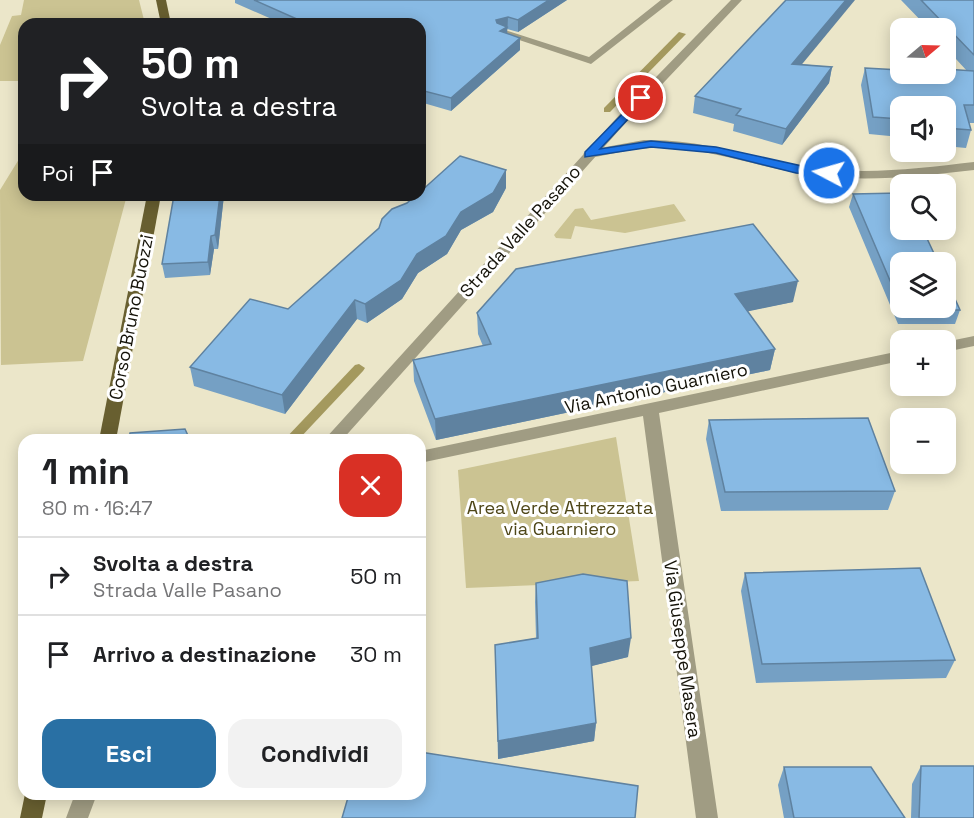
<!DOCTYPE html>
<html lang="it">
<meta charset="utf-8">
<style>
:root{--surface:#fff;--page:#f2f2f2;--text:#202124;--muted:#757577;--line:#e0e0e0;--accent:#2970a4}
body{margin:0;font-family:"Space Grotesk",sans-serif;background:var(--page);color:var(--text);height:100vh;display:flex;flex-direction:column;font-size:22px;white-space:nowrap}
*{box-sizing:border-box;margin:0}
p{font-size:20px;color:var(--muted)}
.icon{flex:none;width:33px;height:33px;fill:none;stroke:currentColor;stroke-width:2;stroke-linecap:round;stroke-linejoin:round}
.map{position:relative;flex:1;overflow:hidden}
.sheet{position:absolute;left:18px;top:434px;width:408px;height:366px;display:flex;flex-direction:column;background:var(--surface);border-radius:18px;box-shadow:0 3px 15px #0003}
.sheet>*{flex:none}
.banner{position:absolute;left:18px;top:18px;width:408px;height:183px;border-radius:18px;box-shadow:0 3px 15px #0003;background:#202124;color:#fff;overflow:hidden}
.needle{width:39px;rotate:71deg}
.controls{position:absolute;left:890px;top:18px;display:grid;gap:12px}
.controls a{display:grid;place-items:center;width:66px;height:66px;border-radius:12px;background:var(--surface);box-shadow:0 3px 15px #0003;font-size:30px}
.pin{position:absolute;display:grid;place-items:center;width:51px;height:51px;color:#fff;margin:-26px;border:3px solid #fff;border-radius:50%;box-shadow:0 2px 6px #0007}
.me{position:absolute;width:66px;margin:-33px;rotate:276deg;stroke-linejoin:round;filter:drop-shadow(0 0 4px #0008)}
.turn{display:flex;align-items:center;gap:21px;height:126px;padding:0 24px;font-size:27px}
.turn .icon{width:78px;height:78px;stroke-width:2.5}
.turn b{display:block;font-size:42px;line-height:51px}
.then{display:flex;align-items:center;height:57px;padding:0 24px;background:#0003;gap:12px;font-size:22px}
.round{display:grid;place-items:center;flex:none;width:63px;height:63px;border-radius:18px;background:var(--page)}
.summary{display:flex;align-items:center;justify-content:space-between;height:102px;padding:0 24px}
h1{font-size:36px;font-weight:600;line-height:45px}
.button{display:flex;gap:12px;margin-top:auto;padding:12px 24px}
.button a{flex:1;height:69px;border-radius:18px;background:var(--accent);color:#fff;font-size:24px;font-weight:600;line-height:69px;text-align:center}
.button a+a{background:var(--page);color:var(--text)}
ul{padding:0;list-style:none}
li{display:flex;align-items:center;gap:18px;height:78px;padding:0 24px;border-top:2px solid var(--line)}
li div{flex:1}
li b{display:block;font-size:22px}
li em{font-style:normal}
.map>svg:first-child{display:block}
.green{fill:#cbc392}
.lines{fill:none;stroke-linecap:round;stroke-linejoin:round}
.stream{fill:#a4995e;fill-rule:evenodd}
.service{fill:#a09c83;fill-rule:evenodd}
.minor{fill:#a09c83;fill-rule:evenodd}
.tertiary{fill:#a09c83;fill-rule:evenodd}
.primary{fill:#685f30;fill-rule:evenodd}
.wall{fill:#75a0c4}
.shaded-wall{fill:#5f82a0}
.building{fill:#88bae4;stroke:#5f82a0;stroke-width:1.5}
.route{fill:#1a73e8;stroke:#114b97;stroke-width:1.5}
.labels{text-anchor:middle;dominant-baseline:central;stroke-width:6;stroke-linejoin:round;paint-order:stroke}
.street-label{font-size:18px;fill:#141208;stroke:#fff}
.park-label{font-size:18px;fill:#4f4719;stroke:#fff}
</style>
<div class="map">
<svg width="974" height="818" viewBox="0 0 974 818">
<rect width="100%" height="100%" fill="#ebe6c9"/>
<g class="green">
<path d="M24 0H139L145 24H24V81H0V45L12 16 21 15Z"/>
<path d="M24 151V195H127L83 361 1 365 0 190Z"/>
<path d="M674 204 686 221 625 233 575 226 571 239 556 238 554 235 575 209 583 208 591 220Z"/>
<path d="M616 437 639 581 466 588 458 470Z"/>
</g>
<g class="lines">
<g class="stream">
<path d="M679 32 686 34 610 112H604V108Z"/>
<path d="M359 364 365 368 363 371 298 440H284L355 365Z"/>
</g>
<path class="service" d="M644 140C704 138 759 161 817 168 869 175 922 168 974 162V170C923 176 871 182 819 176 769 171 721 151 671 148 642 146 616 153 589 158L583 154 589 150Z"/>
<g class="minor">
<path d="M661 0H673L591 64 498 33 508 31 589 57Z"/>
<path d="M974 336V346L945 352V342Z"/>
<path d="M900 351V361L659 413 718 818H696L643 416 420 463V451Z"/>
</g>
<g class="tertiary">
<path d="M731 0H742L630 118 342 440H324L622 112Z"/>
<path d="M75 794H97L88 818H66Z"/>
</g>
<g class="primary">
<path d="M156 0H166L171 24H161Z"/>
<path d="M147 195H161L116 440H99Z"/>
<path d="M25 794H47L42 818H20Z"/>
</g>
</g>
<g class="wall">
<path d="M235 0H567L518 32 507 29V34L520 38V50L451 111 420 102V24H283L235 3Z"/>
<path d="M901 0H974V123H969L971 130 966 148 945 146V106H900V137L869 134 861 85 865 68 900 74 967 71 945 47V28H928Z"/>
<path d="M801 64 832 67 829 83 782 145 733 131 734 124 693 113 695 96Z"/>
<path d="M506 188 493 212 461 230 447 254 418 273 402 299 367 323 357 319 285 414 194 386 190 367 288 309Z"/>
<path d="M853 194 900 262V308H945L960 310 955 324H898L849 207Z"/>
<path d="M224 195 218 249H214L210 275 165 278 162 264Z"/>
<path d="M793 302 747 311 775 349 770 370 436 440 414 381 413 360 483 346 478 334 477 313Z"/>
<path d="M709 420 895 491 888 510 721 511 706 439Z"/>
<path d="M745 573 955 660 946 678 756 683 741 591Z"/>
<path d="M536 583 628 657 591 666 596 723 594 741 498 759 495 645 536 638 535 602Z"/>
<path d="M921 766 974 818H911L912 784Z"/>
<path d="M784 767 905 818H784L778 785Z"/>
</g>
<g class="shaded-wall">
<path d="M549 0H567L518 32V20Z"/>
<path d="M846 0H855L789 80 792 64Z"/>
<path d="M508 17 507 38 500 43 496 20Z"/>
<path d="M520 38V50L451 111V98Z"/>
<path d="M832 67 829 83 782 145 786 129Z"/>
<path d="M506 170V188L493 212 461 230 447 254 418 273 402 299 367 323 365 304 461 212Z"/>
<path d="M220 195H224L218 249 215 235Z"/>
<path d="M211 236 214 249 210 275 208 262Z"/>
<path d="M798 281 793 302 731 315 735 294Z"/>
<path d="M355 300 357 319 285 414 282 395Z"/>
<path d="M775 349 770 370 436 440 435 419Z"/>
<path d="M631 638 628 657 588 667 590 648Z"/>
<path d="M596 723 594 741 498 759V741Z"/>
</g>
<g class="building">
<path d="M254 0H549L518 20 508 17 496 20 497 23 507 27 500 31 520 38 451 98 420 90V24H308Z"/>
<path d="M786 0H846L792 64 832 67 786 129 736 115 741 109 695 96Z"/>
<path d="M921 0H974V55Z"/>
<path d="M865 68 900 70V74H945V69L974 71V105H964L971 130 945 128V106H900V119L873 117Z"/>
<path d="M460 156 506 170 493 193 461 212 446 236 417 254 401 280 365 304 355 300 282 395 190 367 250 299 288 309 379 228 382 219 392 209 407 203 416 195H420V192Z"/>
<path d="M900 193V230H923L938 262H900V304L853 194Z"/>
<path d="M174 195H220L215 235 211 236 208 262 162 264Z"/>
<path d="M753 224 798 281 735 294 775 349 435 419 413 360 491 344 477 313 516 269Z"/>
<path d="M945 277 960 310H903L901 308H945Z"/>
<path d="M868 418 895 491 725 492 709 420Z"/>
<path d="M185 429 190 440H129L130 433Z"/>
<path d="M920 568 955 660 762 664 745 573Z"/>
<path d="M583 574 627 581 631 638 590 648 596 723 498 741 495 645 538 638 536 583Z"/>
<path d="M420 752 638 786 635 818H342L349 794H420Z"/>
<path d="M921 766H974V818H919Z"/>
<path d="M784 767H871L905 818H794Z"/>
</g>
<path class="route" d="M641 95 646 98 645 101 600 149 651 141 716 147 834 173 829 176 796 173 716 153 651 147 585 157V152Z"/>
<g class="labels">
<g class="street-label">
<text transform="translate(520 231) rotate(-48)">Strada Valle Pasano</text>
<text transform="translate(131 317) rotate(-79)">Corso Bruno Buozzi</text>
<text transform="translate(656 388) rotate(-12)">Via Antonio Guarniero</text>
<text transform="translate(683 649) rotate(82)">Via Giuseppe Masera</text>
</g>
<g class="park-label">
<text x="560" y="507">Area Verde Attrezzata<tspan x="560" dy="21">via Guarniero</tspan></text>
</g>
</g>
</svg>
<div class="controls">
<a><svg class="needle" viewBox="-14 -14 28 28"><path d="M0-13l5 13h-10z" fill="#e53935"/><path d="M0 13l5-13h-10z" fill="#757577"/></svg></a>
<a><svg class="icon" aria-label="sound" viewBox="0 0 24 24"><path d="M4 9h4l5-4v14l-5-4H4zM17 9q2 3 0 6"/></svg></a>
<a><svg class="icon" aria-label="search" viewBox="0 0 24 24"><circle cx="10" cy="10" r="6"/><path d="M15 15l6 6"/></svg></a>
<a><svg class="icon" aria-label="layers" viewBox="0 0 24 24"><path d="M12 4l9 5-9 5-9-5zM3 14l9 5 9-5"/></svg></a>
<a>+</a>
<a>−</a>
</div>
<div class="pin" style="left:641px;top:98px;background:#d93025"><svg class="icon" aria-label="arrive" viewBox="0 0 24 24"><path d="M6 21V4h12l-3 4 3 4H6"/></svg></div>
<svg class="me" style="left:829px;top:173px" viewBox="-20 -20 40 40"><circle r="17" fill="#1a73e8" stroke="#fff" stroke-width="3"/><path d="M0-11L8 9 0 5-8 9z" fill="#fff"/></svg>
<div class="banner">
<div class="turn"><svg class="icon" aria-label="right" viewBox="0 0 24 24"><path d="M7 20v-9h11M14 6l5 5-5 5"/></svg><div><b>50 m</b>Svolta a destra</div></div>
<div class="then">Poi<svg class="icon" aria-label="arrive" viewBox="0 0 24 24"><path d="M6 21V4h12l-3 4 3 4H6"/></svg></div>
</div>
<section class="sheet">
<div class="summary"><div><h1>1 min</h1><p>80 m · 16:47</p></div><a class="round" style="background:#d93025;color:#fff"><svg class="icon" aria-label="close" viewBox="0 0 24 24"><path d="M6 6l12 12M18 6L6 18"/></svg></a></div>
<ul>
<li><svg class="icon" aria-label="right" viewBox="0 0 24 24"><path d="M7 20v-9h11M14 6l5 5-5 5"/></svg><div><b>Svolta a destra</b><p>Strada Valle Pasano</p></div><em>50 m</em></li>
<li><svg class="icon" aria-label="arrive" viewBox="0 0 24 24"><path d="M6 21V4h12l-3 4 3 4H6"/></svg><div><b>Arrivo a destinazione</b></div><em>30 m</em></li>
</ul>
<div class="button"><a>Esci</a><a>Condividi</a></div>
</section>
</div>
